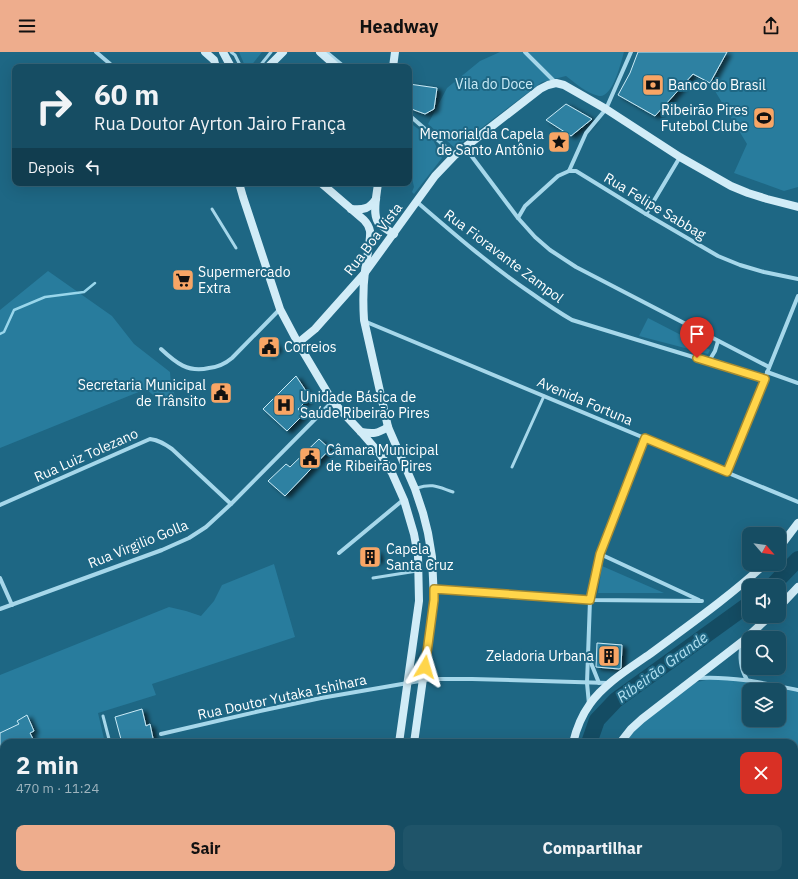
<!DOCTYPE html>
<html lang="pt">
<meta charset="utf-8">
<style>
:root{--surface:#164d63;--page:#1f5469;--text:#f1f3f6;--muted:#9eb4be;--line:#356478;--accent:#eead8d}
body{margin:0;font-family:"IBM Plex Sans",sans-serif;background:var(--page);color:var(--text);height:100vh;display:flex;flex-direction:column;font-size:15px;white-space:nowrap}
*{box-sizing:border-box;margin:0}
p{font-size:13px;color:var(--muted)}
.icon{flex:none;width:22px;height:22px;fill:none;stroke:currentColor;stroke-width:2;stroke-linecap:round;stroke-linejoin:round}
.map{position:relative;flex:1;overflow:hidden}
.sheet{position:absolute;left:0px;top:687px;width:798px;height:140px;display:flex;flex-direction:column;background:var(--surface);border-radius:12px 12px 0 0;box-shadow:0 4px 16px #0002,0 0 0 1px var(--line)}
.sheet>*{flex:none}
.banner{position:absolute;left:12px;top:12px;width:400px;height:122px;border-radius:8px;box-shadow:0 4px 16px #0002,0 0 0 1px var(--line);background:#164d63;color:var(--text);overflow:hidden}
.needle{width:26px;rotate:118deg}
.buttons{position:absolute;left:742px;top:475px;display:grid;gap:8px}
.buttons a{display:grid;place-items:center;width:44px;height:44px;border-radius:8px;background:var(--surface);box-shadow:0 4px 16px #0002,0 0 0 1px var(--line);font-size:20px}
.pin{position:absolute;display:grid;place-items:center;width:34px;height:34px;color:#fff;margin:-41px -17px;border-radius:50% 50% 50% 0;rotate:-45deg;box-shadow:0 0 4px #0007}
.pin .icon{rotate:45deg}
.me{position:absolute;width:44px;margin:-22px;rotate:7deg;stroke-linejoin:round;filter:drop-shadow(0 0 3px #0008)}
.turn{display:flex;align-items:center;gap:14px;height:84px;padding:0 16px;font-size:18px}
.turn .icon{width:52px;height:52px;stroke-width:2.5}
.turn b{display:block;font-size:28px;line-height:34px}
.then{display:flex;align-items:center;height:38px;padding:0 16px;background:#0003;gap:8px;font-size:15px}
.round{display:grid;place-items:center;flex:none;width:42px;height:42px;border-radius:8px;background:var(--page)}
.overview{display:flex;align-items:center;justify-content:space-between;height:68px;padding:0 16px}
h1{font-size:24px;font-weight:800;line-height:30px}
.action{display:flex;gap:8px;margin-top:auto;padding:8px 16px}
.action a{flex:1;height:46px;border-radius:8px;background:var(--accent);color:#111;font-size:16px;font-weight:800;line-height:46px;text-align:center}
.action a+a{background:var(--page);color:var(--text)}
header{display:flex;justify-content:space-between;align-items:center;height:52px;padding:0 16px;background:var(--accent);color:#111;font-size:18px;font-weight:800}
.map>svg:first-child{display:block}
.green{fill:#287c9d;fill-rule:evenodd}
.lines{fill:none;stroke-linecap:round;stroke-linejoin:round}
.stream{stroke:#99d6eb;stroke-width:2.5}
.river{stroke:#144c63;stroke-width:16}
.building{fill:#2e81a2;stroke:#caebf7;filter:url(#shadow)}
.lane{stroke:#a6d7ea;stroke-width:3}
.street{stroke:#a6d7ea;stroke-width:4}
.secondary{stroke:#d1ecf7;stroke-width:8}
.route-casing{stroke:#a68a30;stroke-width:10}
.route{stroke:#ffd54a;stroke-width:7}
.labels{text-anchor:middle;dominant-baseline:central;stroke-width:4;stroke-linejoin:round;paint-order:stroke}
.park-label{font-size:14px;fill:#caebf7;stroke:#1e6784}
.poi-label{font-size:14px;fill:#fff;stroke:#1e6784;text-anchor:start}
.street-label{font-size:14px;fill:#fff;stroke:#1e6784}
.water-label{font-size:15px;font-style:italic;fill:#b1e0f1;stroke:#1e6784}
</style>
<header><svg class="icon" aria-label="menu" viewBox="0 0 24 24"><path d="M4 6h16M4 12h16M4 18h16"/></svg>Headway<svg class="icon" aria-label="share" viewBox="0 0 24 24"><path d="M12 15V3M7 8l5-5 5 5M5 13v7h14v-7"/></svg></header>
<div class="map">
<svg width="798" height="827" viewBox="0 0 798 827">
<defs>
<filter id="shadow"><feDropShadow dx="4.5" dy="2.5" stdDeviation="2" flood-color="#0009"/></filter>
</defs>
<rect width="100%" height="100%" fill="#1e6784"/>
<g class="green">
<path d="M239 0H262L250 15 245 14Z"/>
<path d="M500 0H624C621 10 613 46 599 44 588 42 575 31 566 24L542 30 455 96 428 72 447 36 480 9Z"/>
<path d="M645 0H798V135L784 139 734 121 747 92 715 39 708 33Z"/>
<path d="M409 70 433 88 442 106 414 142 412 140 414 135 411 122 409 119Z"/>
<path d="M48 219 112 264 134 292 170 320 171 333 177 349 167 352 159 348 146 337 0 396V258Z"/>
<path d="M648 266 710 298 708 302 639 284Z"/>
<path d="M274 512 295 585 152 632 156 643 98 661 105 691H4V823H32L21 827H0V623L169 555 186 559 201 564 214 549 222 533Z"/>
<path d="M602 514 664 541H598Z"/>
<path d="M724 626 798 639V726L794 723V691H622L631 680 689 632 706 628ZM749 638H779V668H749Z"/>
<path d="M795 813H798V827H672L668 823 664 827H630V823H785L788 826 790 823H794V815Z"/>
</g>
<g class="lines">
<path class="stream" d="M0 282 4 280 14 258 45 245 84 240 95 231"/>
<g class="river">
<path d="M772 534 798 507"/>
<path d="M589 691 597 668 616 648 749 552"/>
<path d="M603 823V827"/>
</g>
</g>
<g class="building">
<path d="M638 0H727L710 31 693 22 655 64 618 43 630 21Z"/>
<path d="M409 32 437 36 434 57 425 62 414 58 409 55Z"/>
<path d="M566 52 592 67 571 84 546 68Z"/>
<path d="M269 286 278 296 269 304 260 293Z"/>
<path d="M296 324 310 345 298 357 303 363 287 379 263 357Z"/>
<path d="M319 387 330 397 285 444 268 429 286 412 290 415Z"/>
<path d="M377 499 379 508 365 512 362 502Z"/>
<path d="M597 591 622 593 621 616 619 617 596 615Z"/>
<path d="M142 657 146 674 150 672 154 691H122L115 665Z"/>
<path d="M27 663 34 679 30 681 33 687 26 691H4V693L0 695V681L19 672 17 669Z"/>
</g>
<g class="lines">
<g class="lane">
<path d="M231 0 235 3 241 15"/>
<path d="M327 0 345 15"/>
<path d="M259 15 271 0"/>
<path d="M212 157 236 196"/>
<path d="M512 415 544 344"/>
<path d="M417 436C433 431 438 435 453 440"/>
<path d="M373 526 417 519"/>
<path d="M103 664 110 691"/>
<path d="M222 827V823"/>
<path d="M254 827 255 823"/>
<path d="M278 827 279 823"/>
<path d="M299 827 300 823"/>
</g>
<g class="street">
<path d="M96 0 109 11 113 15"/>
<path d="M525 0 556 31"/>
<path d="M409 63 455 103"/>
<path d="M464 94 518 166 535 185 550 198 576 215 769 315"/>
<path d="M569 119 586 81 606 57 631 0"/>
<path d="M417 150C454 182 491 214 531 241 545 251 558 260 572 268L765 327"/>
<path d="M646 162 680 105"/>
<path d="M518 166 525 154 558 124 569 119H576L646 162 718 204 740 213 764 220 798 227"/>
<path d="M364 269 798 450"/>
<path d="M161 297C176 311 188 321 209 316 218 315 225 312 232 306L280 257"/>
<path d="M709 309 715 299 718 289"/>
<path d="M767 320 798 331"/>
<path d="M727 420 798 244"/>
<path d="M0 453 150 387C159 388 165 392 172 397L231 452"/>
<path d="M339 501 403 448"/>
<path d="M600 502 699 548"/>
<path d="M0 526 12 553"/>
<path d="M434 537 590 548 702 549"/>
<path d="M0 557 162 498 189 486 206 475 231 452 332 350"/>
<path d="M742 592C739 605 740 616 747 628"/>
<path d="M589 606 599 631"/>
<path d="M698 626C732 624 764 631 798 638"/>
<path d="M589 652 587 631 590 548 600 502 645 386"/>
<path d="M161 682 260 659 321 646 431 627H472L608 631"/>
<path d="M794 738 798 740"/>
<path d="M794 777 798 767"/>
<path d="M797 810H798"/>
<path d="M117 823 124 827"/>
<path d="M508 823 514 827"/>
</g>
<g class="secondary">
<path d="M205 0 214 8 216 15"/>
<path d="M223 0 231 15"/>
<path d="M320 0 337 15"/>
<path d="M268 15 283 0"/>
<path d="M393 15 395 0"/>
<path d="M239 131 243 145 280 257 298 291 333 350 361 380 380 402 386 411 392 421 404 448 414 482 418 504 419 549 399 691"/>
<path d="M321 131 364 168C367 171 369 174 370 179 371 189 366 208 365 219 363 235 363 252 364 268L388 375 415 437 423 461 428 481 432 505 434 548 414 691"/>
<path d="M378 131C377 142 372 161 378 170 382 175 388 178 394 182"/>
<path d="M351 157C364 158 369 157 376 147"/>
<path d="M298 291 315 277 364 222 435 124 455 103 540 37 548 33 556 31 564 33 606 57 680 105 731 134 748 141 767 147 798 155"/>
<path d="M361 380C373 382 377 382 388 375"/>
<path d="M779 496 798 471"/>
<path d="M779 555 798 535"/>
<path d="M573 691C576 678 582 663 590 652 604 632 630 616 650 602 689 573 729 545 765 512"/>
<path d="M620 691 631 677 642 667 743 589 770 564"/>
<path d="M570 823V827"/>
<path d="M619 823V827"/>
<path d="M380 827V823"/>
<path d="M395 827 396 823"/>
</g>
</g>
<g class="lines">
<g class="route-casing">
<path id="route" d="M425 615 434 548V537L590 548 600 502 645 386 727 420 765 327 697 306"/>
</g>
<use href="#route" class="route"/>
</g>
<defs>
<g id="bank-square" transform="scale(1.15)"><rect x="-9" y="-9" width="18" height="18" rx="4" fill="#f8a565" stroke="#1e6784"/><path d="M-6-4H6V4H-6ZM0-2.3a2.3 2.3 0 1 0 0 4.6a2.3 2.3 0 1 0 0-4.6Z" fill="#111"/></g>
<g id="stadium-square" transform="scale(1.15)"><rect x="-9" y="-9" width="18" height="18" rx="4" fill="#f8a565" stroke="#1e6784"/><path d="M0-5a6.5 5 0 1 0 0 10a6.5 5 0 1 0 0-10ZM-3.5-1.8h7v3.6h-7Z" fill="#111"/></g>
<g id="sight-square" transform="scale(1.15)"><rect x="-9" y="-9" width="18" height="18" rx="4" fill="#f8a565" stroke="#1e6784"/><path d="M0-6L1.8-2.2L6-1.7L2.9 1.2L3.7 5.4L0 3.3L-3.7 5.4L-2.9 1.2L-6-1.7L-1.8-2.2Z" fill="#111"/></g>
<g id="supermarket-square" transform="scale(1.15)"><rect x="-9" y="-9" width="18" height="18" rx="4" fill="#f8a565" stroke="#1e6784"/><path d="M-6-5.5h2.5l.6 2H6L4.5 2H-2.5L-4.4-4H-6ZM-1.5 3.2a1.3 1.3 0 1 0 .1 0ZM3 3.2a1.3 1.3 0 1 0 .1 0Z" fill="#111"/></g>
<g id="civic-square" transform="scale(1.15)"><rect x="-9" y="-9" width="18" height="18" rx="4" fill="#f8a565" stroke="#1e6784"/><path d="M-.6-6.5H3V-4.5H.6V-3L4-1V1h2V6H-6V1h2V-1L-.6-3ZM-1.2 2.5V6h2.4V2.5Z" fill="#111"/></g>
<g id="hospital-square" transform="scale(1.15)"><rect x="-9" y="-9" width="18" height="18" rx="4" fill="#f8a565" stroke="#1e6784"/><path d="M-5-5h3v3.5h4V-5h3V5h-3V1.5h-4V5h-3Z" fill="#111"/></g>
<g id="building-square" transform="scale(1.15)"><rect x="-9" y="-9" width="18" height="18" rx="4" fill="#f8a565" stroke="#1e6784"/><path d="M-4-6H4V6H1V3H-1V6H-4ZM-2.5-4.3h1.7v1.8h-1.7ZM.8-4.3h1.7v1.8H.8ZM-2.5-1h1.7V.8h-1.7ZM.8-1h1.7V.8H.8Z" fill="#111"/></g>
</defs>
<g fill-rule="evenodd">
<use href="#bank-square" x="653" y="33"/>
<use href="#stadium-square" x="764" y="66"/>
<use href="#sight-square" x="559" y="90"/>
<use href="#supermarket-square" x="183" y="228"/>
<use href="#civic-square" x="269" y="295"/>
<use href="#civic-square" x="221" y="341"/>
<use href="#hospital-square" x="284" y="353"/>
<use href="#civic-square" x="310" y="406"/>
<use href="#building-square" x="370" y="505"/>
<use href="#building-square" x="609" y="604"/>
</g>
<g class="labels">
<g class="park-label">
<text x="494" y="32">Vila do Doce</text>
</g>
<g class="poi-label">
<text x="668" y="33">Banco do Brasil</text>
<text x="748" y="58" text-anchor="end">Ribeirão Pires<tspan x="748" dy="16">Futebol Clube</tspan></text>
<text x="544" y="82" text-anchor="end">Memorial da Capela<tspan x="544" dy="16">de Santo Antônio</tspan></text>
<text x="198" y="220">Supermercado<tspan x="198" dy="16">Extra</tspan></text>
<text x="284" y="295">Correios</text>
<text x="206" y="333" text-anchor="end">Secretaria Municipal<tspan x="206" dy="16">de Trânsito</tspan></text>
<text x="300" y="345">Unidade Básica de<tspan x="300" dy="16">Saúde Ribeirão Pires</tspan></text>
<text x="326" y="398">Câmara Municipal<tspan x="326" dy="16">de Ribeirão Pires</tspan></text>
<text x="386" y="497">Capela<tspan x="386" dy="16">Santa Cruz</tspan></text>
<text x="594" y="604" text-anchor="end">Zeladoria Urbana</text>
</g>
<g class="street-label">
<text transform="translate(655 154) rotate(31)">Rua Felipe Sabbag</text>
<text transform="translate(373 187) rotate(-53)">Rua Boa Vista</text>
<text transform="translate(504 204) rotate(37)">Rua Fioravante Zampol</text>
<text transform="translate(585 349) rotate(23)">Avenida Fortuna</text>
<text transform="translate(86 403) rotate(-24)">Rua Luiz Tolezano</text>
<text transform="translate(138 492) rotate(-22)">Rua Virgilio Golla</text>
<text transform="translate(282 645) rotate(-12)">Rua Doutor Yutaka Ishihara</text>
</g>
<g class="water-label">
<text transform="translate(662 615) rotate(-36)">Ribeirão Grande</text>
</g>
</g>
</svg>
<div class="buttons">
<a><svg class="needle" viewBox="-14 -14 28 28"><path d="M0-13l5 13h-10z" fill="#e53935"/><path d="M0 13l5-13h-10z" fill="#9eb4be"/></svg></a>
<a><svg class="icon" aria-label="sound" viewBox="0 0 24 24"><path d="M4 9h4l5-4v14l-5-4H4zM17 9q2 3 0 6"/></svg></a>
<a><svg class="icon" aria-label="search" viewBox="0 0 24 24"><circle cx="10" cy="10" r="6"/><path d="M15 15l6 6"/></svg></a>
<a><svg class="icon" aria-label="layers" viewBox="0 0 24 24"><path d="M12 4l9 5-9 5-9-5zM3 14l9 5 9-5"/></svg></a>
</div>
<div class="pin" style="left:697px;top:306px;background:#d93025"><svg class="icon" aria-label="arrive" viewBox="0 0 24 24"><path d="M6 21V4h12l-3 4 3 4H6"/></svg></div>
<svg class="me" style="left:425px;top:615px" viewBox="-20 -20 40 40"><path d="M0-17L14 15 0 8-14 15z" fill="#ffd54a" stroke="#fff" stroke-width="4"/></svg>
<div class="banner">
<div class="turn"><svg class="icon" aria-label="right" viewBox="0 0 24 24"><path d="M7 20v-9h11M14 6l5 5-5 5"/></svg><div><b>60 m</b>Rua Doutor Ayrton Jairo França</div></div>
<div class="then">Depois<svg class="icon" aria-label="left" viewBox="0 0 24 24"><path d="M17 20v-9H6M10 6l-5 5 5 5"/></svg></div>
</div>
<section class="sheet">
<div class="overview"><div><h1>2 min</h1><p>470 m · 11:24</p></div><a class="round" style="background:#d93025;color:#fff"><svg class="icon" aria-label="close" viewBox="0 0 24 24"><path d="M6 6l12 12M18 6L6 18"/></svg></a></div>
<div class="action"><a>Sair</a><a>Compartilhar</a></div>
</section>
</div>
